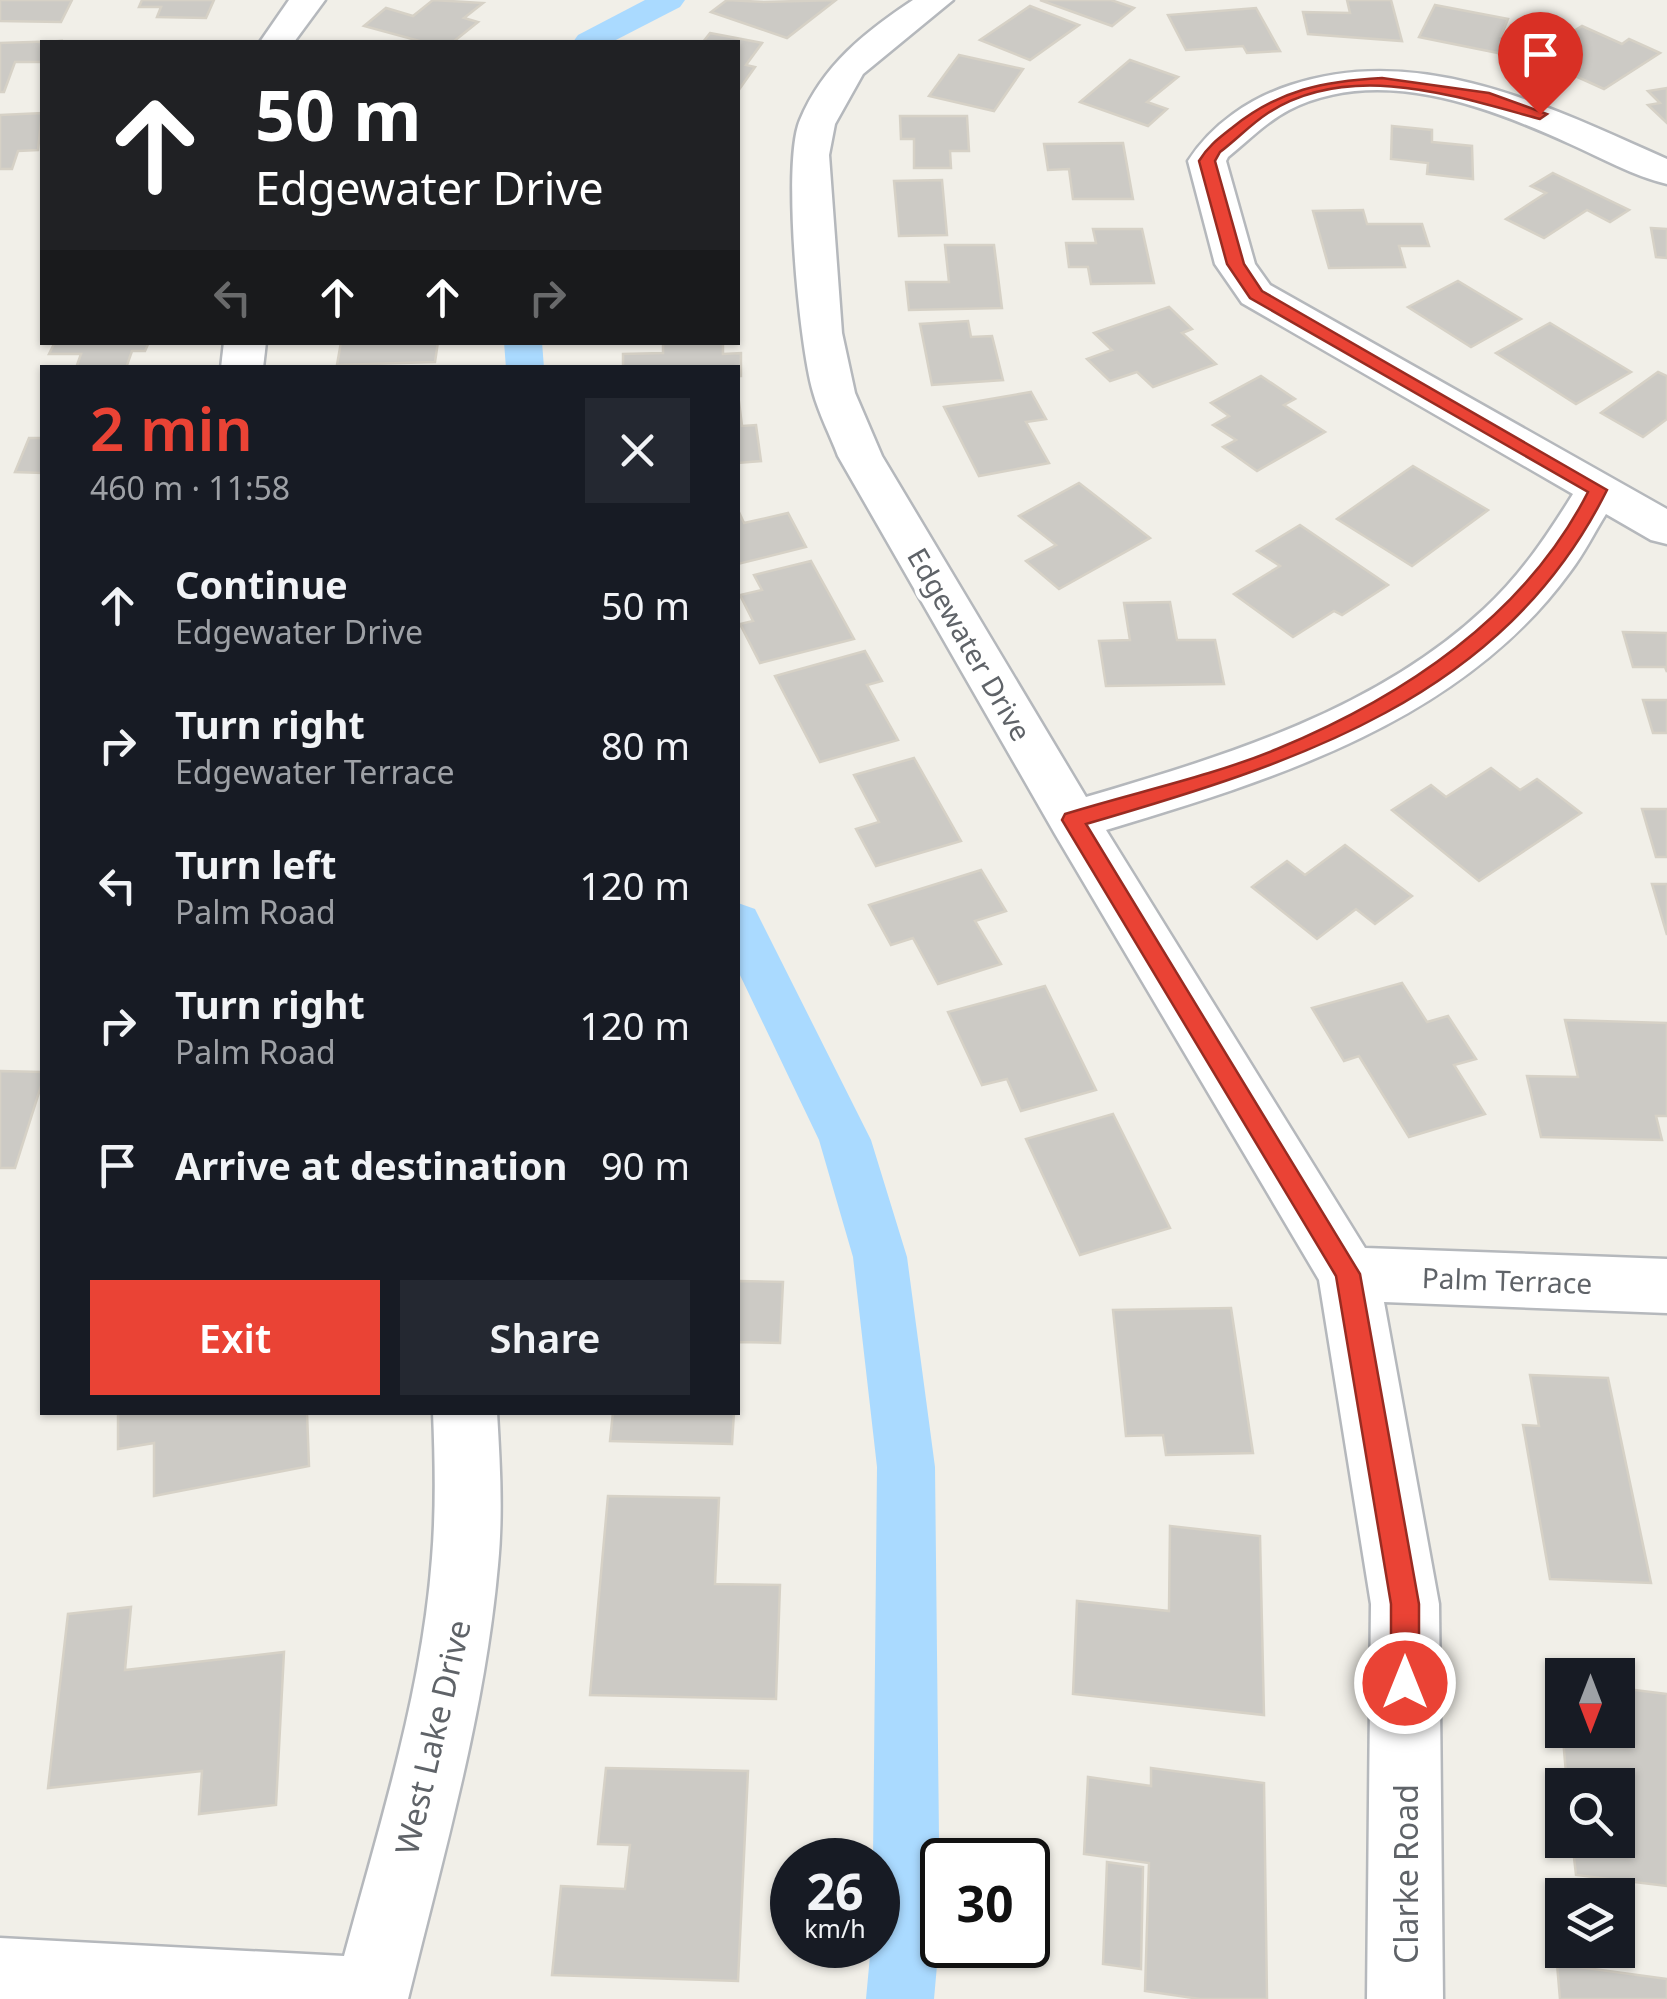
<!DOCTYPE html>
<meta charset="utf-8">
<style>
:root{--surface:#171b24;--page:#242831;--text:#f1f3f6;--muted:#9ea1a6;--accent:#ea4335}
body{margin:0;font-family:"Noto Sans",sans-serif;background:var(--page);color:var(--text);height:100vh;display:flex;flex-direction:column;font-size:38px;white-space:nowrap}
*{box-sizing:border-box;margin:0}
p{font-size:32px;color:var(--muted)}
.icon{flex:none;width:55px;height:55px;fill:none;stroke:currentColor;stroke-width:2;stroke-linecap:round;stroke-linejoin:round}
.map{position:relative;flex:1;overflow:hidden}
.sheet{position:absolute;left:40px;top:365px;width:700px;height:1050px;display:flex;flex-direction:column;background:var(--surface);border-radius:0px;box-shadow:0 2px 8px #0004}
.sheet>*{flex:none}
.hud{position:absolute;left:40px;top:40px;width:700px;height:305px;border-radius:0px;box-shadow:0 2px 8px #0004;background:#202124;color:#fff;overflow:hidden}
.needle{width:65px;rotate:180deg}
.fabs{position:absolute;left:1545px;top:1658px;display:grid;gap:20px}
.fabs a{display:grid;place-items:center;width:90px;height:90px;border-radius:0px;background:var(--surface);box-shadow:0 2px 8px #0004;font-size:50px}
.speed{position:absolute;left:770px;top:1838px;display:flex;gap:20px;font-size:50px;font-weight:700;text-align:center}
.speed>*{display:grid;place-content:center;width:130px;height:130px;border-radius:50%;background:var(--surface);box-shadow:0 2px 8px #0004;line-height:1}
.speed small{font-size:25px;font-weight:400}
.speed .limit{border:5px solid #111;border-radius:15px;background:#fff;color:#111}
.pin{position:absolute;display:grid;place-items:center;width:85px;height:85px;color:#fff;margin:-102px -42px;border-radius:50% 50% 50% 0;rotate:-45deg;box-shadow:0 0 10px #0007}
.pin .icon{rotate:45deg}
.me{position:absolute;width:110px;margin:-55px;rotate:0deg;stroke-linejoin:round;filter:drop-shadow(0 0 8px #0008)}
.turn{display:flex;align-items:center;gap:35px;height:210px;padding:0 50px;font-size:45px}
.turn .icon{width:130px;height:130px;stroke-width:2.5}
.turn b{display:block;font-size:70px;line-height:85px}
.lanes{display:flex;align-items:center;height:95px;padding:0 50px;background:#0003;justify-content:center;gap:50px;direction:ltr}
.lanes .off{opacity:.35}
.round{display:grid;place-items:center;flex:none;width:105px;height:105px;border-radius:0px;background:var(--page)}
.overview{display:flex;align-items:center;justify-content:space-between;height:170px;padding:0 50px}
h1{font-size:60px;font-weight:600;line-height:75px;color:var(--accent)}
.cta{display:flex;gap:20px;margin-top:auto;padding:20px 50px}
.cta a{flex:1;height:115px;border-radius:0px;background:var(--accent);color:#fff;font-size:40px;font-weight:600;line-height:115px;text-align:center}
.cta a+a{background:var(--page);color:var(--text)}
ul{padding:0;list-style:none}
li{display:flex;align-items:center;gap:30px;height:140px;padding:0 50px}
li div{flex:1}
li b{display:block;font-size:38px}
li em{font-style:normal}
.map>svg:first-child{display:block}
.lines{fill:none;stroke-linecap:round;stroke-linejoin:round}
.canal{fill:#aadaff;fill-rule:evenodd}
.building{fill:#cccac5;stroke:#d6d1c6;stroke-width:2.5}
.minor-casing{stroke:#b5b8bc;stroke-width:5}
.minor{fill:#fff;fill-rule:evenodd}
.route{fill:#ea4335;stroke:#982c22;stroke-width:2.5}
.labels{text-anchor:middle;dominant-baseline:central;stroke-width:9;stroke-linejoin:round;paint-order:stroke}
.street-label{font-size:28px;fill:#5f6368;stroke:#fff}
.near-street-label{font-size:32px;fill:#5f6368;stroke:#fff}
</style>
<div class="map">
<svg width="1667" height="1999" viewBox="0 0 1667 1999">
<rect width="100%" height="100%" fill="#f1efe8"/>
<g class="lines">
<g class="canal">
<path d="M645 0H685L680 7 612 42H573L578 35Z"/>
<path d="M504 342H542L544 368H506Z"/>
<path d="M738 903 755 909 871 1140 907 1257 935 1467 940 1932 934 1999H866L871 1945H878V1860H873L877 1467 853 1257 819 1140 738 971Z"/>
</g>
</g>
<g class="building">
<path d="M0 0H72L61 22 0 21Z"/>
<path d="M142 0H214L206 18 157 17 161 7H139Z"/>
<path d="M433 0 483 3 464 18 478 22 453 42H423L364 26 386 8 413 16Z"/>
<path d="M727 0 764 2 836 0 787 38 711 12Z"/>
<path d="M1040 0H1111L1134 8 1112 26Z"/>
<path d="M1347 0H1391L1402 41 1308 34 1303 12 1350 13Z"/>
<path d="M1435 5 1508 19 1501 36 1510 37 1503 54 1419 37Z"/>
<path d="M1030 6 1079 25 1030 60 980 40Z"/>
<path d="M1256 8 1280 51 1247 53 1243 46 1186 50 1168 15Z"/>
<path d="M1582 26 1622 44 1629 39 1660 53 1604 89 1533 57Z"/>
<path d="M710 33 762 43 746 65 755 67 738 91V42H703Z"/>
<path d="M63 41 42 42V62H15L4 92H0V43Z"/>
<path d="M959 55 1023 69 994 111 929 96Z"/>
<path d="M1130 60 1178 77 1147 102 1167 109 1148 126 1080 102Z"/>
<path d="M1667 88V123L1648 105 1660 103 1648 91Z"/>
<path d="M42 113 38 150 18 151 12 169H0V115Z"/>
<path d="M900 116H967L969 151H950L951 168H914V139H901Z"/>
<path d="M1392 126 1432 130V142L1472 146 1473 179 1427 174 1428 163 1391 159Z"/>
<path d="M1123 143 1133 199H1073L1069 169 1048 170 1044 144Z"/>
<path d="M1553 173 1629 210 1610 222 1587 210 1544 238 1506 219 1546 193 1531 186Z"/>
<path d="M942 180 947 235 899 236 894 181Z"/>
<path d="M1363 210 1367 224H1422L1429 246H1399L1405 267 1329 268 1313 211Z"/>
<path d="M1651 228 1667 229V258L1656 257Z"/>
<path d="M1093 229H1142L1154 283 1091 284 1088 267H1069L1066 243H1096Z"/>
<path d="M945 245H994L1002 308 909 310 906 282H949Z"/>
<path d="M1458 281 1521 319 1471 347 1408 307Z"/>
<path d="M1169 307 1192 329 1182 333 1216 364 1153 387 1137 372 1110 381 1087 359 1112 350 1094 333Z"/>
<path d="M968 321 971 337 992 336 1003 380 932 385 920 324Z"/>
<path d="M1550 323 1631 372 1576 404 1496 353Z"/>
<path d="M55 342H149L145 351H132L126 368H76L81 354H49Z"/>
<path d="M341 342H438L435 362 337 365Z"/>
<path d="M663 342H723V354L741 353V376H738V368H623V354L663 353Z"/>
<path d="M1658 372 1667 376V419L1643 437 1601 413Z"/>
<path d="M1261 376 1295 399 1284 405 1325 432 1257 471 1223 447 1236 440 1213 425 1229 416 1211 403Z"/>
<path d="M1031 392 1046 419 1026 422 1049 463 979 476 944 407Z"/>
<path d="M738 394 742 426 756 425 761 461 738 463Z"/>
<path d="M29 438H42V473L15 472Z"/>
<path d="M1413 466 1488 510 1412 566 1337 519Z"/>
<path d="M1079 483 1150 538 1059 589 1026 561 1056 545 1019 516Z"/>
<path d="M738 510 744 523 788 513 806 547 738 564Z"/>
<path d="M1300 525 1388 585 1342 615 1334 611 1293 637 1234 594 1280 566 1257 551Z"/>
<path d="M811 561 854 639 760 663 740 624 753 621 740 595 762 590 754 575Z"/>
<path d="M1170 602 1177 640H1215L1224 684 1106 686 1099 641 1130 640 1124 603Z"/>
<path d="M1623 632 1667 633V672L1665 667H1633Z"/>
<path d="M865 651 882 681 867 685 898 740 820 762 775 676Z"/>
<path d="M1643 700H1667V733H1653Z"/>
<path d="M914 758 961 841 876 866 856 829 879 822 854 775Z"/>
<path d="M1491 768 1520 790 1537 779 1581 813 1479 881 1392 810 1431 785 1446 797Z"/>
<path d="M1642 809H1667V857H1656Z"/>
<path d="M1345 845 1412 896 1375 924 1356 909 1317 939 1252 887 1287 861 1305 875Z"/>
<path d="M981 870 1006 911 975 921 1001 964 938 984 913 938 891 945 869 905Z"/>
<path d="M1652 884H1667V935Z"/>
<path d="M1402 983 1427 1022 1448 1016 1476 1059 1454 1065 1485 1114 1409 1137 1359 1056 1344 1061 1312 1008Z"/>
<path d="M1045 986 1096 1090 1021 1111 1007 1079 982 1085 948 1012Z"/>
<path d="M1565 1020 1667 1023V1116H1656L1662 1140 1541 1137 1527 1076 1578 1077Z"/>
<path d="M0 1071 42 1072V1083L15 1168H0Z"/>
<path d="M1113 1114 1170 1228 1080 1255 1026 1139Z"/>
<path d="M738 1281 783 1282 780 1343 738 1342V1354Z"/>
<path d="M1231 1308 1253 1453 1166 1455 1163 1435 1126 1436 1113 1310Z"/>
<path d="M1530 1375 1608 1378 1651 1583 1550 1579 1523 1425 1539 1426Z"/>
<path d="M118 1412H307L309 1466 154 1496V1443L118 1449Z"/>
<path d="M613 1412H734L732 1444 610 1441Z"/>
<path d="M608 1496 719 1498 715 1584 780 1585 776 1699 590 1695Z"/>
<path d="M1170 1526 1260 1536 1264 1715 1073 1694 1077 1601 1169 1611Z"/>
<path d="M131 1607 125 1670 284 1652 276 1805 199 1814 202 1771 48 1788 68 1614Z"/>
<path d="M1558 1680 1562 1681V1730H1618V1688L1667 1694V1886L1576 1875 1572 1840H1618V1785H1567Z"/>
<path d="M606 1768 748 1771 738 1981 552 1975 561 1886 625 1889 630 1845 598 1844Z"/>
<path d="M1151 1768 1264 1783 1267 1999H1200L1145 1991 1149 1863 1084 1854 1088 1777 1151 1786Z"/>
<path d="M1107 1862 1143 1867 1141 1969 1103 1964Z"/>
<path d="M1557 1964 1667 1979V1999H1560Z"/>
</g>
<g class="lines">
<g class="minor-casing">
<g id="minor">
<path d="M289 0H325L294 42H260Z"/>
<path d="M913 0H953L863 74 835 124 829 155 842 333 855 393 882 456 1086 797C1225 756 1375 711 1484 609 1520 576 1547 536 1573 494L1242 303 1215 264 1188 161C1212 124 1250 98 1291 85 1421 42 1550 107 1667 159V184C1633 176 1600 157 1568 143 1484 105 1378 65 1289 110 1266 122 1248 141 1228 157L1226 161 1255 264 1270 285 1667 509V544L1651 540 1606 514C1594 533 1584 554 1570 572 1461 722 1275 779 1106 830L1365 1248 1667 1259V1313L1384 1302 1439 1604 1443 1999H1367L1371 1604 1319 1280 1055 834 838 456C830 435 819 414 813 392 799 344 782 162 800 120 823 65 865 32 913 0Z"/>
<path d="M224 342H266L263 368H221Z"/>
<path d="M433 1412H497C500 1463 503 1514 498 1565 485 1713 443 1856 408 1999H0V1938L344 1956C379 1826 422 1694 432 1558 436 1510 435 1461 433 1412Z"/>
</g>
</g>
<use href="#minor" class="minor"/>
</g>
<path class="route" d="M1382 78 1489 93 1547 114 1540 119C1455 96 1350 60 1268 113 1251 124 1236 140 1220 152L1215 161 1244 264 1262 291 1607 490C1503 699 1295 763 1086 824L1360 1274 1419 1604V1683L1415 1693 1405 1697 1395 1693 1391 1683V1604L1336 1276 1062 820 1065 814C1136 792 1209 777 1277 749 1403 697 1525 616 1588 492L1250 298 1227 264 1199 161C1208 146 1219 138 1233 127 1279 90 1324 81 1382 78Z"/>
<g class="labels">
<g class="street-label">
<text transform="translate(970 644) rotate(60)">Edgewater Drive</text>
<text transform="translate(1507 1280) rotate(2)">Palm Terrace</text>
</g>
<g class="near-street-label">
<text transform="translate(432 1737) rotate(-77)">West Lake Drive</text>
<text transform="translate(1405 1874) rotate(-90)">Clarke Road</text>
</g>
</g>
</svg>
<div class="fabs">
<a><svg class="needle" viewBox="-14 -14 28 28"><path d="M0-13l5 13h-10z" fill="#e53935"/><path d="M0 13l5-13h-10z" fill="#9ea1a6"/></svg></a>
<a><svg class="icon" aria-label="search" viewBox="0 0 24 24"><circle cx="10" cy="10" r="6"/><path d="M15 15l6 6"/></svg></a>
<a><svg class="icon" aria-label="layers" viewBox="0 0 24 24"><path d="M12 4l9 5-9 5-9-5zM3 14l9 5 9-5"/></svg></a>
</div>
<div class="speed"><div>26<small>km/h</small></div><div class="limit">30</div></div>
<div class="pin" style="left:1540px;top:114px;background:#d93025"><svg class="icon" aria-label="arrive" viewBox="0 0 24 24"><path d="M6 21V4h12l-3 4 3 4H6"/></svg></div>
<svg class="me" style="left:1405px;top:1683px" viewBox="-20 -20 40 40"><circle r="17" fill="#ea4335" stroke="#fff" stroke-width="3"/><path d="M0-11L8 9 0 5-8 9z" fill="#fff"/></svg>
<div class="hud">
<div class="turn"><svg class="icon" aria-label="ahead" viewBox="0 0 24 24"><path d="M12 20V5M6 11l6-6 6 6"/></svg><div><b>50 m</b>Edgewater Drive</div></div>
<div class="lanes"><svg class="icon off" aria-label="left" viewBox="0 0 24 24"><path d="M17 20v-9H6M10 6l-5 5 5 5"/></svg><svg class="icon" aria-label="ahead" viewBox="0 0 24 24"><path d="M12 20V5M6 11l6-6 6 6"/></svg><svg class="icon" aria-label="ahead" viewBox="0 0 24 24"><path d="M12 20V5M6 11l6-6 6 6"/></svg><svg class="icon off" aria-label="right" viewBox="0 0 24 24"><path d="M7 20v-9h11M14 6l5 5-5 5"/></svg></div>
</div>
<section class="sheet">
<div class="overview"><div><h1>2 min</h1><p>460 m · 11:58</p></div><a class="round"><svg class="icon" aria-label="close" viewBox="0 0 24 24"><path d="M6 6l12 12M18 6L6 18"/></svg></a></div>
<ul>
<li><svg class="icon" aria-label="ahead" viewBox="0 0 24 24"><path d="M12 20V5M6 11l6-6 6 6"/></svg><div><b>Continue</b><p>Edgewater Drive</p></div><em>50 m</em></li>
<li><svg class="icon" aria-label="right" viewBox="0 0 24 24"><path d="M7 20v-9h11M14 6l5 5-5 5"/></svg><div><b>Turn right</b><p>Edgewater Terrace</p></div><em>80 m</em></li>
<li><svg class="icon" aria-label="left" viewBox="0 0 24 24"><path d="M17 20v-9H6M10 6l-5 5 5 5"/></svg><div><b>Turn left</b><p>Palm Road</p></div><em>120 m</em></li>
<li><svg class="icon" aria-label="right" viewBox="0 0 24 24"><path d="M7 20v-9h11M14 6l5 5-5 5"/></svg><div><b>Turn right</b><p>Palm Road</p></div><em>120 m</em></li>
<li><svg class="icon" aria-label="arrive" viewBox="0 0 24 24"><path d="M6 21V4h12l-3 4 3 4H6"/></svg><div><b>Arrive at destination</b></div><em>90 m</em></li>
</ul>
<div class="cta"><a>Exit</a><a>Share</a></div>
</section>
</div>
